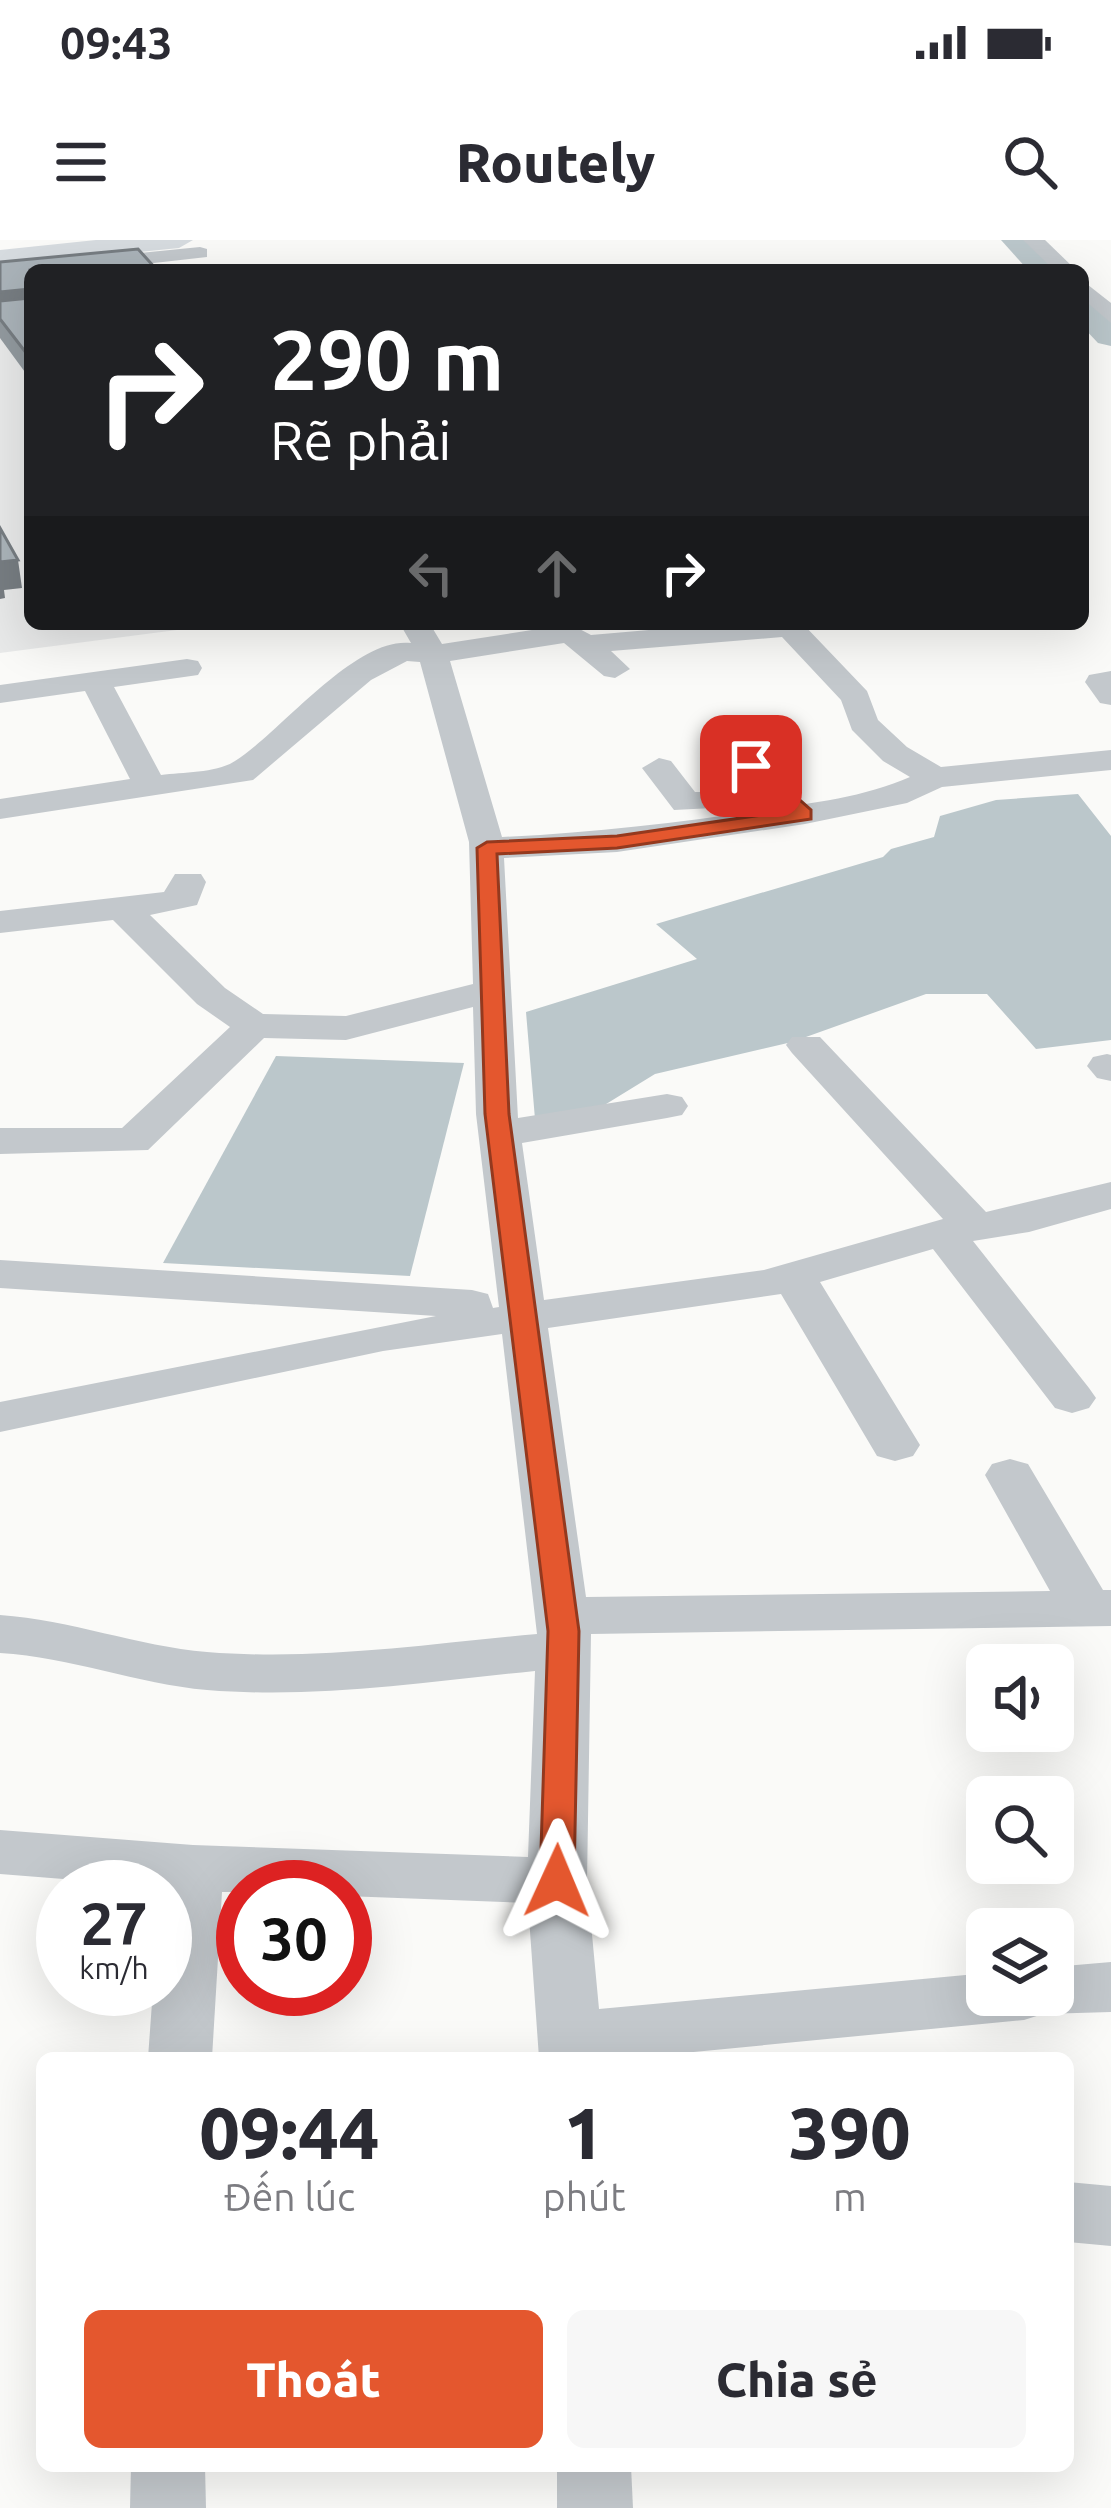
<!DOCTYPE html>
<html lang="vi">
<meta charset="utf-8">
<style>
:root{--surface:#fff;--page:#f7f7f7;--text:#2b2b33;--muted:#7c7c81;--accent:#e4572e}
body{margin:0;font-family:Ubuntu,sans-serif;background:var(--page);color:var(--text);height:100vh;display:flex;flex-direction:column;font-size:45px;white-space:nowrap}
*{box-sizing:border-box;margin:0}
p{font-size:39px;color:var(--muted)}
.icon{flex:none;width:66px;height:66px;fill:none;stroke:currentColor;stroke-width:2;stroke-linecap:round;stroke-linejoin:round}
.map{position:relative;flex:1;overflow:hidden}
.side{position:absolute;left:36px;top:1812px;width:1038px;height:420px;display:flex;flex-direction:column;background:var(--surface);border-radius:18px;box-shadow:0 12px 48px #0002}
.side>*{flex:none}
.guide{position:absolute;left:24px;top:24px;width:1065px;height:366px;border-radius:18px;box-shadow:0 12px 48px #0002;background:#202124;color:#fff;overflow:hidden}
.controls{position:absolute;left:966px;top:1404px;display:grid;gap:24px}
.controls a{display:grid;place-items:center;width:108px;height:108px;border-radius:18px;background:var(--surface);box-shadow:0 12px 48px #0002;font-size:60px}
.speed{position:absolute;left:36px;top:1620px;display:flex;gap:24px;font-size:60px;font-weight:700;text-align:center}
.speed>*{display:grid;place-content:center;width:156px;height:156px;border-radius:50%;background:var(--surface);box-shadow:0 12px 48px #0002;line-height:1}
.speed small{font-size:30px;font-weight:400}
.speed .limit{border:18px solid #d22;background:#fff;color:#111}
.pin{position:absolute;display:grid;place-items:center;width:102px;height:102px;color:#fff;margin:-51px;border-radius:24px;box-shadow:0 6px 18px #0006}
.me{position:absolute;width:132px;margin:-66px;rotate:1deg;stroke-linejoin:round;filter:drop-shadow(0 0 9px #0008)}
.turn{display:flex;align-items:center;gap:42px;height:252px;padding:0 48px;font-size:54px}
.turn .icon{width:156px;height:156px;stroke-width:2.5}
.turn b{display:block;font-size:84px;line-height:102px}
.lanes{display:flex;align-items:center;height:114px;padding:0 48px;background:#0003;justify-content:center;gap:60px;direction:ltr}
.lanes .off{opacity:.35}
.eta{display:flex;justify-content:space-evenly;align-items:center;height:204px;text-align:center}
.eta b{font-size:72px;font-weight:800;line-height:84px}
.cta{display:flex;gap:24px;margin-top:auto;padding:24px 48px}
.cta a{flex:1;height:138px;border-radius:18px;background:var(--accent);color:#fff;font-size:48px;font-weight:800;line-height:138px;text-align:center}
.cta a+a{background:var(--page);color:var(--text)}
.status{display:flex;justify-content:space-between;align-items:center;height:84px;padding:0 60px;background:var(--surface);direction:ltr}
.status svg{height:33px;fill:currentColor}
header{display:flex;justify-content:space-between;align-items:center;height:156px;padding:0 48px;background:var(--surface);font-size:54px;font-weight:800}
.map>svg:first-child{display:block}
.built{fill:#e8e9e9}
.water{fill:#bbc7cb}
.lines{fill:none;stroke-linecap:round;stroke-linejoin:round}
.river{fill:#bbc7cb;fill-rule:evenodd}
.minor{fill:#c3c8cc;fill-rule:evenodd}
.trunk{fill:#d6dbdf;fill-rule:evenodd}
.wall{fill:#929a9f}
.shaded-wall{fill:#777d82}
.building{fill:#aab3b9;stroke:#777d82;stroke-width:3}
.route{fill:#e4572e;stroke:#94391e;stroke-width:3}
</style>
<div class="status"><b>09:43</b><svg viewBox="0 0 49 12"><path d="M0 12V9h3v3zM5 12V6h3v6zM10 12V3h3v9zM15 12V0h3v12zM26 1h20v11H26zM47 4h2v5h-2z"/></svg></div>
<header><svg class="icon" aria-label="menu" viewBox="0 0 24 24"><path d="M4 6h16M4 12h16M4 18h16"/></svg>Routely<svg class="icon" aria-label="search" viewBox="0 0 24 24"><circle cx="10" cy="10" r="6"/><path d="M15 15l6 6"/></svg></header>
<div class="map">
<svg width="1111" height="2268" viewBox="0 0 1111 2268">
<rect width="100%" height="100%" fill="#fafaf8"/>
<path class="built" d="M30 40V384H223L0 413V43Z"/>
<g class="water">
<path d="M1078 554 1111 596V800L1036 809 987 754H926L792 802 655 834 598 869 535 879 526 772 697 719 656 684 883 617 891 609 934 597 940 576 996 560Z"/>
<path d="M276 816 464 823 410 1036 163 1023Z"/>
</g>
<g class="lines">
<g class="river">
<path d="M1001 0H1036L1064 30H1028Z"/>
<path d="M1083 56 1096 59 1111 75V106L1098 103 1083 87Z"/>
</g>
<g class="minor">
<path d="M1023 0H1045L1076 30H1054Z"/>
<path d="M200 7 207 9V17L92 30H30V36L0 39V27Z"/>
<path d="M1083 41 1111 63V83L1083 59Z"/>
<path d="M400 384H430L442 404 570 384 591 395 718 384H803L867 451 878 480 907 507 941 527 1111 510V530L942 547 907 563 805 584 617 612 504 618 518 878 667 854 682 857 688 866 682 875 667 878 522 903 544 1060 764 1030 943 979 792 813 786 805 792 797H820L986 972 1111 942V969L1029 992 973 1001 1089 1148 1096 1158 1089 1168 1072 1173 1055 1168 933 1009 820 1042 920 1205 913 1216 895 1221 877 1216 781 1054 548 1088 586 1357 1050 1351 985 1235 992 1224 1010 1219 1028 1224 1103 1350H1111V1386L591 1394 587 1641 599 1769 987 1733V1755H1053V1727L1111 1722V1772L1043 1774 1024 1780 631 1818H539L528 1663 345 1656V1647H243V1652H222L212 1818H148L153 1749H165V1647L0 1634V1590L193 1605 528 1617 535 1431C426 1442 316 1459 207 1450 137 1444 71 1417 0 1413V1375C71 1380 137 1406 207 1412 317 1421 428 1404 537 1394L502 1094 383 1111 0 1192V1162L436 1076 0 1048V1020L472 1050 488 1054 493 1068 499 1067 476 874 473 767 346 800 264 798 148 910 0 914V888H122L230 787 197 764 113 680 0 693V671L164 652 175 634H201L206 642 197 665 150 675 225 748 263 774 346 776 473 744 469 602 420 422 407 421 371 440 253 540 0 579V559L130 539 85 451 0 463V445L187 419 198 421 202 428 198 435 114 447 161 535C183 532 217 533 235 521 280 493 355 396 411 403ZM782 397 841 460 852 490 883 521 910 537C865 557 812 563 764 570 676 583 590 593 502 597L450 421 564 403 604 436 615 438 630 429 611 411Z"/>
<path d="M1111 431V465L1100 463 1085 442 1089 435Z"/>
<path d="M659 518 671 521 695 552H752L757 559 752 566 674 570 642 528Z"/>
<path d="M1107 814 1111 815V841L1097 838 1087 826 1093 817Z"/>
<path d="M1068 1942 1111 1946V2006L1068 2002Z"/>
<path d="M131 2226H205L206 2268H130Z"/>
<path d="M557 2226H631L633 2268H557Z"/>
</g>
<path class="trunk" d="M96 0H193L179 8 0 26V10Z"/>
</g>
<path class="wall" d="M0 22 30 30V139L0 98Z"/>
<g class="shaded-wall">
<path d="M30 49V72L0 75V52Z"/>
<path d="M18 320 22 348 4 350 5 358 0 359V322Z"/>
</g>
<g class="building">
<path d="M138 9 157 30H30V49L0 52V22Z"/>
<path d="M30 58V118L0 79V61Z"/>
<path d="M0 288 18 320 0 322Z"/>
</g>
<path class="route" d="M744 523H758L811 570V579L617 608 497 614 509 874 579 1391 574 1641 569 1651 557 1654 545 1651 540 1641 548 1391 485 874 477 608 487 602 617 596 789 571 744 530Z"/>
</svg>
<div class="controls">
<a><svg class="icon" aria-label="sound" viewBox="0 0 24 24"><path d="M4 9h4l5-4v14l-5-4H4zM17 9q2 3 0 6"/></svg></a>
<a><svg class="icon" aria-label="search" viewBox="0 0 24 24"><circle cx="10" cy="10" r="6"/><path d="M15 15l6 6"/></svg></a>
<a><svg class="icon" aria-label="layers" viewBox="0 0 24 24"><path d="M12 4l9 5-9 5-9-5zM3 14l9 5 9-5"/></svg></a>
</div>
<div class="speed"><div>27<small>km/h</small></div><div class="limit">30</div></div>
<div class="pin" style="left:751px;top:526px;background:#d93025"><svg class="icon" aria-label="arrive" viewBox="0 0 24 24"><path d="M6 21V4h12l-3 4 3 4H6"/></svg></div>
<svg class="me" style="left:557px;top:1641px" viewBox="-20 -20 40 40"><path d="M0-17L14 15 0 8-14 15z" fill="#e4572e" stroke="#fff" stroke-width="4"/></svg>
<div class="guide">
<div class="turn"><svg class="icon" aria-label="right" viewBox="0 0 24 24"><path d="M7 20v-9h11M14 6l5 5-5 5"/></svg><div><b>290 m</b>Rẽ phải</div></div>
<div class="lanes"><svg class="icon off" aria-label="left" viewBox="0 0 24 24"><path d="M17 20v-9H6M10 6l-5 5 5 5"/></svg><svg class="icon off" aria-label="ahead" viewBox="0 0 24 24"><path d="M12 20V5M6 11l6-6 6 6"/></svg><svg class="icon" aria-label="right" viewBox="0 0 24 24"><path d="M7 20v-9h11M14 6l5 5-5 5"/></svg></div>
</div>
<section class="side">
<div class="eta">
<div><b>09:44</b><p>Đến lúc</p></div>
<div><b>1</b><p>phút</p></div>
<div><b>390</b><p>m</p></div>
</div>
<div class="cta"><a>Thoát</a><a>Chia sẻ</a></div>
</section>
</div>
